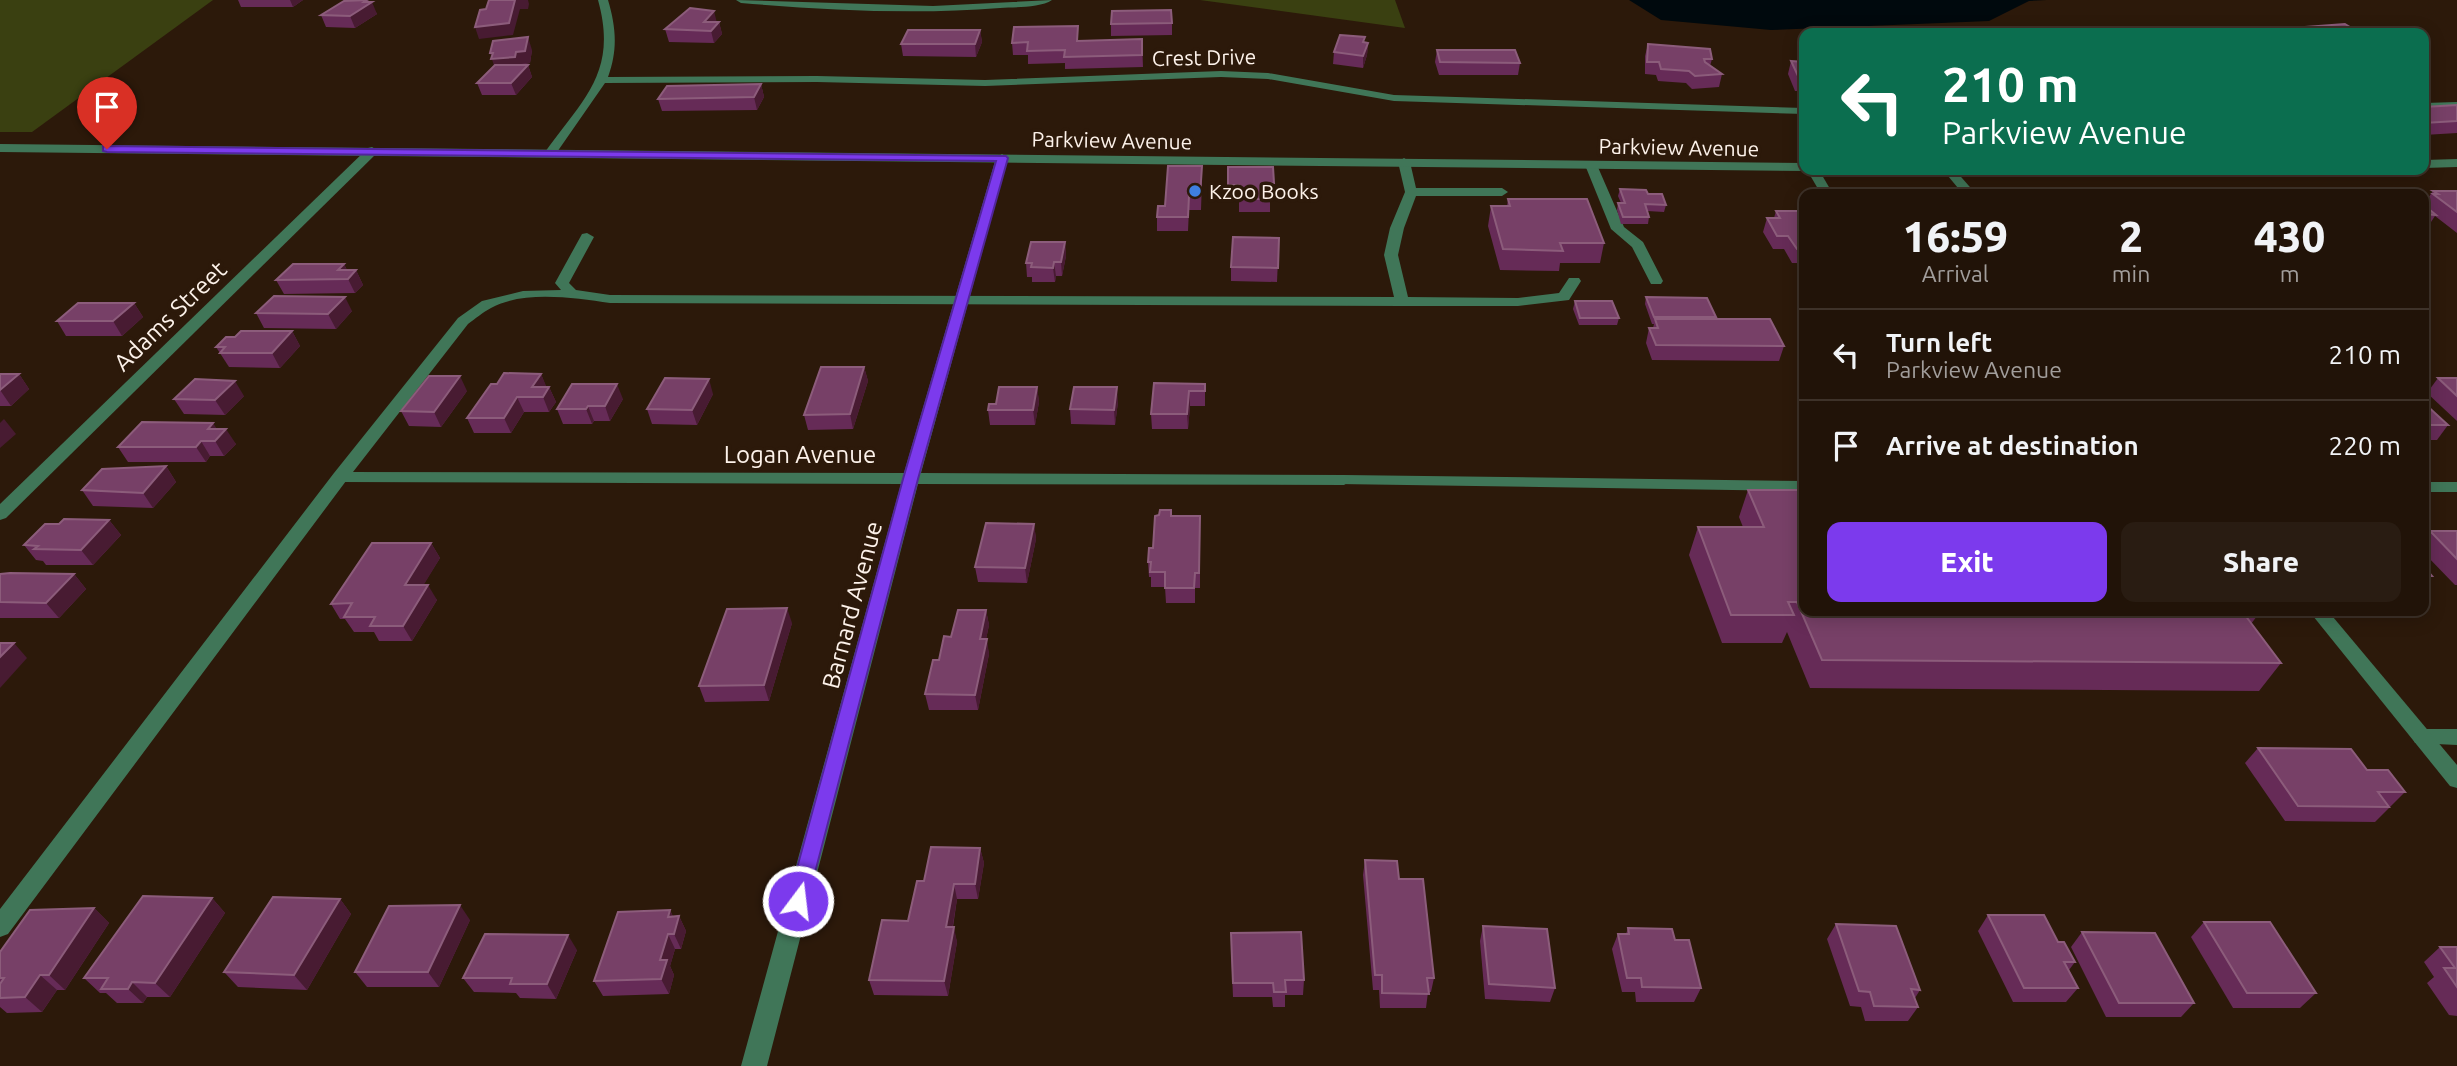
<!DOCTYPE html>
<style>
:root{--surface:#211308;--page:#291c12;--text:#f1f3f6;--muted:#a29e9c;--line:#3e3229;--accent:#7c3aed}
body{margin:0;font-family:Ubuntu,sans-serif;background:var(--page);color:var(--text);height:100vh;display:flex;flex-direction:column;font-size:26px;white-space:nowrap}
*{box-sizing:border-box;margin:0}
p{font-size:23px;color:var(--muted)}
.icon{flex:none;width:38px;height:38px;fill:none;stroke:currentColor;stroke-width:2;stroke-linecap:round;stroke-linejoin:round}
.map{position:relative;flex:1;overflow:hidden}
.sheet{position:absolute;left:1799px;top:189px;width:630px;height:427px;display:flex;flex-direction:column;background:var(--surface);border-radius:14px;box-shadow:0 4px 18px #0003,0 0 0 2px var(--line)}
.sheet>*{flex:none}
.banner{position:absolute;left:1799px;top:28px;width:630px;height:147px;border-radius:14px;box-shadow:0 4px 18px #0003,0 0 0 2px var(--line);background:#0b6e4f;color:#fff;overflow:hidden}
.pin{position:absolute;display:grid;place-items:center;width:60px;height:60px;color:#fff;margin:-72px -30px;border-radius:50% 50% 50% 0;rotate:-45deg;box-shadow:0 0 7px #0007}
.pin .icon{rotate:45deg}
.me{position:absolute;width:77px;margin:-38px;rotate:15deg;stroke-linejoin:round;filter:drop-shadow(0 0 5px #0008)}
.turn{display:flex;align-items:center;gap:24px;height:147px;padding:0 28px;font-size:32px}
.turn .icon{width:91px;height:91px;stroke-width:2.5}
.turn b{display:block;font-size:49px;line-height:60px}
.eta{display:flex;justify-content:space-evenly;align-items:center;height:119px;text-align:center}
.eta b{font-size:42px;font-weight:800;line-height:49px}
.action{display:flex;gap:14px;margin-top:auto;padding:14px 28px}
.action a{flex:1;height:80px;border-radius:14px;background:var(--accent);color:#fff;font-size:28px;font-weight:800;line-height:80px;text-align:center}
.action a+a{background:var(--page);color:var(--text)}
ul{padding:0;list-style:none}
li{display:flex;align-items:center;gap:21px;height:91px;padding:0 28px;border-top:2px solid var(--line)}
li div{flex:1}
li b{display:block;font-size:26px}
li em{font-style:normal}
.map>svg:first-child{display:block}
.green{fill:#3a4011}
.water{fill:#00090d}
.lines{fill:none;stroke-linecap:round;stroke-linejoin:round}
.service{fill:#407658;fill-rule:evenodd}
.minor{fill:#407658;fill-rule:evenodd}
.tertiary{fill:#407658;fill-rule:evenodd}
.wall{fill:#662b57}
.shaded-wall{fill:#481b32}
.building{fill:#774067;stroke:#8c5c7b;stroke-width:2}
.route{fill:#7c3aed;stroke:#51269a;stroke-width:2}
.shop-dot{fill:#3f7fe0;stroke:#2c190a;stroke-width:2.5}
.labels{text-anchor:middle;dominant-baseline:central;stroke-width:7;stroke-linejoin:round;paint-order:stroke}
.far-street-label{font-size:21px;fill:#fdf2ea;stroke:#2c190a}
.far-poi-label{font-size:21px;fill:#fdf2ea;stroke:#2c190a;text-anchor:start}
.street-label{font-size:24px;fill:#fdf2ea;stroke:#2c190a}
</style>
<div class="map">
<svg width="2457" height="1066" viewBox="0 0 2457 1066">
<rect width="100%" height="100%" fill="#2c190a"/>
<g class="green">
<path d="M0 0H213L32 132H0Z"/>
<path d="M1200 0H1395L1405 28Z"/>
</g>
<path class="water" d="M1629 0H2047L2029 1 1989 21 1771 30 1661 20Z"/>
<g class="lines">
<g class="service">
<path d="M2457 102V108L2424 109V103Z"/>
<path d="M1404 158 1410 162 1416 188H1502L1508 192 1502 196H1416L1404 228 1398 255 1408 297 1518 298 1559 293 1569 278H1579L1581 281 1569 300 1518 306H1402L610 303C574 298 524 290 491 308 483 312 475 319 468 324L346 481 8 934 0 937V909L334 473 458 318 482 301 523 291 561 290 555 283 582 234 587 233 594 237 569 283 576 290 610 295 1394 297 1384 255 1390 228 1405 192 1398 162Z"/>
<path d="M1591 161 1597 165 1624 227 1643 242 1663 281 1661 284H1651L1632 247 1611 229 1585 165Z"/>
<path d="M1807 170H1819L1833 194H1821Z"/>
<path d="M1344 475 1804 481V491L1338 484 1336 480Z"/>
<path d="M2422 729H2457V745L2415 743 2412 737 2415 731Z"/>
</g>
<g class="minor">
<path d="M598 0H608C616 27 618 50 608 77L817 76 985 80 1221 71 1268 73 1394 95 1804 108V114L1394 101 1268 79 1221 77 985 86 817 82 605 83 555 155H547L545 152C584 98 618 72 598 0Z"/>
<path d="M736 0 933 6 1052 0C1040 8 1015 7 1000 8 913 15 827 10 741 3Z"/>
<path d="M372 147 378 151 376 154 6 518 0 520V504L368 148Z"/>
<path d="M1002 154 1008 158 921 473 1344 475 1352 480 1344 485 918 484 767 1066H741L901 484 340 482 332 477 340 472 904 473 996 158Z"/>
<path d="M1943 170H1955L1976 194H1963Z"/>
<rect x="2424" y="482" width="33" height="10"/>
<path d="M2309 611H2328L2457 765V788L2450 786Z"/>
</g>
<g class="tertiary">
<path d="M0 144 1804 163V170H1808L1804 171 0 152Z"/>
<path d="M2457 159V167L2424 168V160Z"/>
</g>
</g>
<g class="wall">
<path d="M238 0H303L293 7H241Z"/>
<path d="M368 0 377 14 355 28 326 27 321 15 344 1Z"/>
<path d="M719 22 722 34 714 43 669 42 665 29Z"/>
<path d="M1172 23V35L1111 36V24Z"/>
<path d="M2305 27 2355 30 2301 33Z"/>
<path d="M980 30 982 42 976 57 903 56 901 44Z"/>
<path d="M1142 39 1143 67 1065 69V63L1028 64V55H1013L1012 43Z"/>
<path d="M1365 43H1368L1367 55 1363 68 1333 64 1334 52Z"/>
<path d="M1648 44 1712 59 1710 66 1722 74 1719 87 1692 89 1686 83 1658 81 1656 75 1645 74V56Z"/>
<path d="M532 50 530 63 521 65H528L532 77 516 95H482L477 83Z"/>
<path d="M1437 50 1520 63 1518 75H1439L1435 62Z"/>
<path d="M1791 61 1804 62V91H1795L1788 74Z"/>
<path d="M761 84 764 97 757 110 662 111 658 99Z"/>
<path d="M2457 105V133L2424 135V107Z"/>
<path d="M1228 167 1274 183V196H1270V212H1239V199H1228Z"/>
<path d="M1202 180 1201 210H1189L1188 231H1157V217L1165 206Z"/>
<path d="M1620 189 1648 194 1666 205 1664 212 1647 211 1649 217 1648 224H1621L1617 210 1618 203H1621L1618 196Z"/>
<path d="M2433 191H2457V233L2435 216 2427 228H2424V205L2425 206 2424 204Z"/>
<path d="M1508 199 1604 243 1600 263H1560L1559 271 1500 270 1488 226 1491 206H1507Z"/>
<path d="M1776 211 1804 216V263H1792L1784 249H1773L1763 232 1767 218H1774Z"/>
<path d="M1279 238 1277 282 1231 281V267Z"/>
<path d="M1065 242 1066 256 1062 276H1056L1055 282H1032V277H1027L1026 263Z"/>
<path d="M344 264 347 270H356L363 285 355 293 284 294 276 280Z"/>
<path d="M1646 297 1716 317V319L1784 346 1779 361 1652 360 1646 343 1649 328H1653L1654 324H1652L1645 304Z"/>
<path d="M1575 301 1619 318 1617 325H1579L1573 309Z"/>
<path d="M134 303 143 317 122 336H66L57 321Z"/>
<path d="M352 311 336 329 264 328 256 313Z"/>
<path d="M292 331 300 346 280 368 229 367 216 347 235 337Z"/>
<path d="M864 367 868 381 853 429 808 430 804 415Z"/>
<path d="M0 374H19L29 389 11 406H0Z"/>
<path d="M541 374 546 387H549L556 402 549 412H524L511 433H474L467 418Z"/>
<path d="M2438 378H2457V421L2427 393Z"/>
<path d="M1154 383 1205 384V406H1190L1188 429H1152L1151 414Z"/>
<path d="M1037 387 1039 402 1035 425H990L988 410 996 404Z"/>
<path d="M467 391 441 427 409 426 401 411Z"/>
<path d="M713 394 697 425 652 424 647 409Z"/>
<path d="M244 396 225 415 184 414 174 399Z"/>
<path d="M623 399 610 421H594L592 424H563L557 409Z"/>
<path d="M1118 402 1115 425 1071 424 1070 409Z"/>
<path d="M2424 403 2448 425 2437 440H2424Z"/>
<path d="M217 429 236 444 224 456H210L206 462H128L118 447Z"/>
<path d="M166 466 176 482 153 508 93 506 82 490Z"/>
<path d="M1748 490 2257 616 2251 624 2281 663 2259 691 1810 688 1787 632 1782 643H1722L1689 555 1698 527H1743L1739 517Z"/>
<path d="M1172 516H1200V588H1195V603H1166L1165 587H1151V577H1149L1148 562 1153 548Z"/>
<path d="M109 520 121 535 93 565H46L43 561 36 560 24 545 59 524Z"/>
<path d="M1034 524 1036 539 1027 583 978 582 975 567Z"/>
<path d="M2430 531H2457V585H2455L2424 553V539Z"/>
<path d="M431 543 440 558 423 585 437 600 412 641H379L374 632H354L345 619H340L331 604Z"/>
<path d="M2424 567 2432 576 2424 586Z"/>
<path d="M0 574H74L86 589 59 618H0Z"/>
<path d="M986 610 989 625 986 639 989 654 978 710H929L925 694 939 660 951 637Z"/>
<path d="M792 623 769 701 705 702 699 686Z"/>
<path d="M2258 748 2367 770 2405 792 2375 822 2285 821 2245 763Z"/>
<path d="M980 848 984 863 978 899H957L953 927 957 942 948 996 874 995 869 980 908 921 924 881Z"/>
<path d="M1365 860 1434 978 1431 992H1428L1426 1008H1380L1379 990H1373L1363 875Z"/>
<path d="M212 898 225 913 170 997H147L143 1003H117L106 993H100L84 978Z"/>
<path d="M340 899 351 914 307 990 238 987 224 972Z"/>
<path d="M94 908 109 923 65 990H57L42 1012 7 1013 0 1007V952Z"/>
<path d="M670 910 673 917 679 916 686 931 681 949H675L670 966 674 975 669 994 603 996 594 981Z"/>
<path d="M1988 915 2058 942 2075 962 2069 970 2078 988 2066 1002H2013L1978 931Z"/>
<path d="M470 920 439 987H367L355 972Z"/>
<path d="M2204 922 2316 993 2300 1008H2233L2191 937Z"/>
<path d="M1836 924 1920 990 1915 998 1918 1007 1908 1021H1865L1861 1007 1850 1006 1827 939Z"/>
<path d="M1483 926 1555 988 1550 1002 1485 999 1480 941Z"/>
<path d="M1628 928 1675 940 1701 988 1694 1002H1636L1635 992H1622L1612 949 1618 934H1626Z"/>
<path d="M2082 932 2194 1003 2181 1017H2106L2071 947Z"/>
<path d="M2440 947H2457V1016L2449 1015 2427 983 2434 977 2424 962Z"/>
<path d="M1231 948 1304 980 1303 995H1285V1007H1273L1272 997H1233Z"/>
<path d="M577 950 556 999 520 998 516 993 474 992 463 978Z"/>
</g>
<g class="shaded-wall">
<path d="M290 0H303L293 7Z"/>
<path d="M367 0H368L370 4 372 2 377 14 355 28 350 16Z"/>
<path d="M515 0H528L529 4 528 9H520L513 35 479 39 475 27Z"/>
<path d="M714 11 717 23 704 22Z"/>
<path d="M719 22 722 34 714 43 711 31Z"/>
<path d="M980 30 982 42 976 57 975 44Z"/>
<path d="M528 37 532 50 530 63 521 64 496 72 490 53 516 52Z"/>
<path d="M1368 43 1367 55 1363 68V56Z"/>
<path d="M528 65 532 77 516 95 511 83Z"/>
<path d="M761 84 764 97 757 110 754 97Z"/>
<path d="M1065 242 1066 256 1062 276 1061 262Z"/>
<path d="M1054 262 1056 276 1055 282 1053 268Z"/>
<path d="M344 264 350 277 356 270 363 285 355 293 348 279 338 270Z"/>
<path d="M345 297 352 311 336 329 328 314Z"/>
<path d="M134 303 143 317 122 336 113 321Z"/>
<path d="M292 331 300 346 280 368 272 353Z"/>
<path d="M864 367 868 381 853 429 850 414Z"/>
<path d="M19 374 29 389 11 406 0 390Z"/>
<path d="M541 374 547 388 532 387Z"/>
<path d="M460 376 467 391 441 427 434 412Z"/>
<path d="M709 379 713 394 697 425 692 410Z"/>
<path d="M235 381 244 396 225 415 215 400Z"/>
<path d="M617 384 623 399 610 421 605 406Z"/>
<path d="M549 387 556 402 549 412 543 397Z"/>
<path d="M1037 387 1039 402 1035 425 1033 410Z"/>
<path d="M1117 387 1118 402 1115 425 1114 410Z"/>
<path d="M1189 391 1190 406 1188 429 1187 414Z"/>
<path d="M517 397 524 412 511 433 504 418Z"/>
<path d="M588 406 594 421 592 424 586 409Z"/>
<path d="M4 419 16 434 0 448V423Z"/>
<path d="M213 423 221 435 226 429 236 444 224 456 208 429Z"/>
<path d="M201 441 210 456 206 462 196 447Z"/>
<path d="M166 466 176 482 153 508 143 493Z"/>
<path d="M109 520 121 535 93 565 81 550Z"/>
<path d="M1034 524 1036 539 1027 583 1025 568Z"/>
<path d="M431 543 440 558 414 601 405 585Z"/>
<path d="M74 574 86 589 59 618 46 603Z"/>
<path d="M428 585 437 600 412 641 403 626Z"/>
<path d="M787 608 792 623 769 701 764 685Z"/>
<path d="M986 610 989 625 983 654 980 639Z"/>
<path d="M987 639 989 654 978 710 975 695Z"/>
<path d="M14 643 27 658 0 688V657Z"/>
<path d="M980 848 984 863 978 899 975 884Z"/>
<path d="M954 884 957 899 950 942 946 927Z"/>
<path d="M212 898 225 913 170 997 155 983Z"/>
<path d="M340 899 351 914 307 990 294 975Z"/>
<path d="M460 905 470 920 439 987 428 972Z"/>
<path d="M94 908 109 923 65 990 49 975Z"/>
<path d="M670 910 677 924 679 916 686 931 681 949 674 934 668 917Z"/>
<path d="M954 927 957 942 948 996 944 981Z"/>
<path d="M668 934 675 949 670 966 674 975 669 994 661 979 660 960Z"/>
<path d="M568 935 577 950 556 999 547 984Z"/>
<path d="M40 975 57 990 42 1012 25 997Z"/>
<path d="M132 982 147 997 143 1003 128 989Z"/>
</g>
<g class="building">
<path d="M367 0 364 2H372L350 16 321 15 344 1Z"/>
<path d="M489 0H515L509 23 475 27 480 10 486 9Z"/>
<path d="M690 8 714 11 704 22H719L711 31 665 29Z"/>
<path d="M1171 10 1172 23 1111 24 1112 11Z"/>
<path d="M2345 24 2355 30 2366 29 2374 33H2298L2315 32 2305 27Z"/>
<path d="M1078 26 1077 41 1142 39V55L1064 57 1065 50 1027 51 1028 42 1012 43 1014 27Z"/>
<path d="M2280 28 2291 33H2241L2236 30Z"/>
<path d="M908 30H980L975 44H901Z"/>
<path d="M2211 31 2214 33H2183Z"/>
<path d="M1340 35 1365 37 1363 42 1368 43 1363 56 1334 52Z"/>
<path d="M528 37 525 51 516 52 515 57 491 59 493 53H490L493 41Z"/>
<path d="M1648 44 1710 49 1712 59H1704L1705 62 1722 74 1695 76 1689 71 1661 69 1659 62H1647Z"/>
<path d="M1437 50H1515L1520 63 1440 62Z"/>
<path d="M1791 61 1804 62V79L1799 78Z"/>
<path d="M495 65H528L511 83H477Z"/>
<path d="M761 84 754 97 658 99 667 86Z"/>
<path d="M2457 105V121L2424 123V107Z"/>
<path d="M1168 166H1202L1200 196H1189L1188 217H1157L1158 206H1165Z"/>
<path d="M1228 167H1273L1274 183H1269L1270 199H1239V185H1228Z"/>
<path d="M1620 189 1646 190 1648 194H1662L1666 205 1645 204 1649 217H1623L1618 203H1625Z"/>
<path d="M2433 191H2457V212L2433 194H2438Z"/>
<path d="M1508 199H1587L1604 243H1560L1563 251 1503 249 1491 206H1510Z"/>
<path d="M2424 205 2436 215 2424 214Z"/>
<path d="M1776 211H1801L1804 216V249H1797L1788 236H1777L1767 218H1780Z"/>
<path d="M1233 237 1279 238 1278 268 1231 267Z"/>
<path d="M1031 242H1065L1061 262H1054L1053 268 1031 267 1032 263H1026Z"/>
<path d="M293 264H344L338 270H356L348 279 276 280Z"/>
<path d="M274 296 345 297 328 314 256 313Z"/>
<path d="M1646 297 1707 298 1716 317H1654Z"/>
<path d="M1575 301H1612L1619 318H1580Z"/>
<path d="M78 303H134L113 321H57Z"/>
<path d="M1655 319H1770L1784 346 1656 345 1649 328H1658Z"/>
<path d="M241 331H292L272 353H220L225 347H216L226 337H235Z"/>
<path d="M821 367H864L850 414 804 415Z"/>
<path d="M504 373 541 374 532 387H549L543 397H517L504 418H467L491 384H497Z"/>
<path d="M0 374H19L0 390Z"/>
<path d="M429 376H460L434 412 401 411Z"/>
<path d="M665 378 709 379 692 410 647 409Z"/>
<path d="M2438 378H2457V396Z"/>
<path d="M195 379 235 381 215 400 174 399Z"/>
<path d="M1154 383 1205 384V391H1189L1187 414H1151Z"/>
<path d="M572 384H617L605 406H588L586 409H557Z"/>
<path d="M999 387H1037L1033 410H988L989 404H996Z"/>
<path d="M1074 387H1117L1114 410 1070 409Z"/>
<path d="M2424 403 2448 425H2424Z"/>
<path d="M142 422 213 423 208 429H226L215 441H201L196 447H118Z"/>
<path d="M166 466 143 493 82 490 102 469Z"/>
<path d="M1748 490H1804V611H2253L2257 616 2245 615 2281 663 1822 660 1797 602H1788L1794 615H1731L1698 527H1764Z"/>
<path d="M1160 510H1171V516H1200L1199 573H1195L1194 588H1165V572H1150L1151 562H1148L1149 548H1153L1155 516 1159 515Z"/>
<path d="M64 519 109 520 81 550 34 549 38 546 24 545 45 524H59Z"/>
<path d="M986 523 1034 524 1025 568 975 567Z"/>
<path d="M2430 531H2457V559Z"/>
<path d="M372 543H431L405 585H428L403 626H370L375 617H344L352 603 331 604Z"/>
<path d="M2424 567 2432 576H2424Z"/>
<path d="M10 573 74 574 46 603 0 602V574Z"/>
<path d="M787 608 764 685 699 686 727 609Z"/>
<path d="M958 610H986L980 639H987L975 695 925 694 933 660H939L944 636 951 637Z"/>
<path d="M0 643H14L0 657Z"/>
<path d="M2258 748 2351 749 2367 770H2388L2405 792H2378L2389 807 2298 806Z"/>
<path d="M931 847 980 848 975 884H954L946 927H954L944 981 869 980 882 920 908 921 917 881H924Z"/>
<path d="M1365 860 1397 861 1399 879H1423L1434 978H1427L1429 994 1382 993V975H1375Z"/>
<path d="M143 896 212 898 155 983 132 982 128 989H101L108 978H84Z"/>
<path d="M273 897 340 899 294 975 224 972Z"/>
<path d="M460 905 428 972H355L389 906Z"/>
<path d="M94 908 49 975H40L25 997 0 998V984L4 978H0V952L30 910Z"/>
<path d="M670 910 668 917 679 916 674 934H668L660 960H667L661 979 594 981 618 912Z"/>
<path d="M1988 915H2044L2058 942H2064L2075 962H2064L2078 988H2024Z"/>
<path d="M2204 922H2270L2316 993H2247Z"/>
<path d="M1836 924 1896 926 1920 990 1911 989 1918 1007 1874 1006 1870 992 1859 991Z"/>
<path d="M1483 926 1547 929 1555 988 1489 984Z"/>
<path d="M1628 928 1672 929 1675 940H1689L1701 988 1642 987 1641 978H1627L1618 934H1629Z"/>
<path d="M1301 932 1304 980H1285L1286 992H1274L1273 983H1233L1231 933Z"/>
<path d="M2082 932 2155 933 2194 1003H2119Z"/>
<path d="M485 934 568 935 547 984H510L512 978H463Z"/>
<path d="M2440 947H2457V987L2444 968H2455Z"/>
</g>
<path class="route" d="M103 146 1006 156 1008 158 918 479 806 907 798 910 791 907 788 901 903 479 996 161 107 152 103 151Z"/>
<circle class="shop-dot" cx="1195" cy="191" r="7"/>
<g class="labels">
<g class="far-street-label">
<text transform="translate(1204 57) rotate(-1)">Crest Drive</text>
<text transform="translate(1112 140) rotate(1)">Parkview Avenue</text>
<text transform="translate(1679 147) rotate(1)">Parkview Avenue</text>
</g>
<g class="far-poi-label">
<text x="1209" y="191">Kzoo Books</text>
</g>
<g class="street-label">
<text transform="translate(170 316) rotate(-44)">Adams Street</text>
<text x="800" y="454">Logan Avenue</text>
<text transform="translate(852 605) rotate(-75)">Barnard Avenue</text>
</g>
</g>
</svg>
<div class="pin" style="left:107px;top:149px;background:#d93025"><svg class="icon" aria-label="arrive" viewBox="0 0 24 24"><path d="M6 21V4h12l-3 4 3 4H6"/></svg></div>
<svg class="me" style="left:798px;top:901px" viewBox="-20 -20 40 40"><circle r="17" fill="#7c3aed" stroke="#fff" stroke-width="3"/><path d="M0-11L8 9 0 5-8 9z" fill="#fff"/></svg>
<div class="banner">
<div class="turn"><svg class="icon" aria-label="left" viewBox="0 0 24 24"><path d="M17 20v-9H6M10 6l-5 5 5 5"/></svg><div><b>210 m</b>Parkview Avenue</div></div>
</div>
<section class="sheet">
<div class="eta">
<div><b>16:59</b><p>Arrival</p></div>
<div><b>2</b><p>min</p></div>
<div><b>430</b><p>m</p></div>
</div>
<ul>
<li><svg class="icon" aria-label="left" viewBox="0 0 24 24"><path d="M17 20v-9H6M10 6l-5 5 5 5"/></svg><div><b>Turn left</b><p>Parkview Avenue</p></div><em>210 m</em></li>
<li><svg class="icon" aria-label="arrive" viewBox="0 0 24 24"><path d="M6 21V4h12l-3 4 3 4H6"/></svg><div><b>Arrive at destination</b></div><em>220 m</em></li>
</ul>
<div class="action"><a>Exit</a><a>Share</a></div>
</section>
</div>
